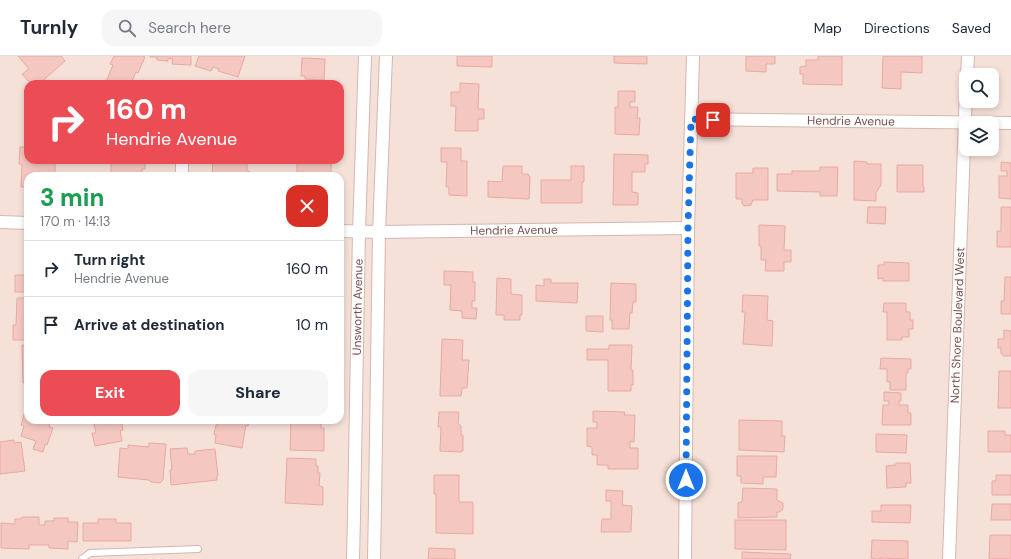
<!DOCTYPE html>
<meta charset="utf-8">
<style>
:root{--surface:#fff;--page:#f6f6f7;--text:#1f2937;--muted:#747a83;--line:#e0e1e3;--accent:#ec4c53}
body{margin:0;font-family:"DM Sans",sans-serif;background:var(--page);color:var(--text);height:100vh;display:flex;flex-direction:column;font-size:15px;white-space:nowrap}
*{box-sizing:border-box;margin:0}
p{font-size:13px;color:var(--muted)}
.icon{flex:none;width:22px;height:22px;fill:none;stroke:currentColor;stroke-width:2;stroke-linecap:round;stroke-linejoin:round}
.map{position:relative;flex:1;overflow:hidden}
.drawer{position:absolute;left:24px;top:116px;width:320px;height:252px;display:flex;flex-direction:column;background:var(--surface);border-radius:12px;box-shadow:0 2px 6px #0003}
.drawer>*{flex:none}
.guide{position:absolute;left:24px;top:24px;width:320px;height:84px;border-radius:12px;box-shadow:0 2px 6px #0003;background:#ec4c53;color:#fff;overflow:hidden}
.controls{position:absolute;left:959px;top:12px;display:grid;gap:8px}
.controls a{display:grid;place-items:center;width:40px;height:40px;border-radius:8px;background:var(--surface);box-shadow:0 2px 6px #0003;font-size:20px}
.pin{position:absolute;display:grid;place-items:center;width:34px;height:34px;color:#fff;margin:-17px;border-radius:8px;box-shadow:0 2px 6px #0006}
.me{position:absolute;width:44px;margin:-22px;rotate:0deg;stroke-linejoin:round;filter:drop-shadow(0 0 3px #0008)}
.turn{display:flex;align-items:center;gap:14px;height:84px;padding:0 16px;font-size:18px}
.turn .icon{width:52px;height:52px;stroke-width:2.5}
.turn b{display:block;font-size:28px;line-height:34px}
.round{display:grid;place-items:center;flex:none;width:42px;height:42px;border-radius:12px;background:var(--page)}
.headline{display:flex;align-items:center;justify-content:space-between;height:68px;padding:0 16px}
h1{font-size:24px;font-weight:800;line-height:30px;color:#1e9e55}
.primary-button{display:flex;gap:8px;margin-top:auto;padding:8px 16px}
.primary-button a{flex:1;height:46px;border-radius:12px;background:var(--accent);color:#fff;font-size:16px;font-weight:800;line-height:46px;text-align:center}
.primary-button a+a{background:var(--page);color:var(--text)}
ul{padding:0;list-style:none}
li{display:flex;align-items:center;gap:12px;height:56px;padding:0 16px;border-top:1px solid var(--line)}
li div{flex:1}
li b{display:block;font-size:15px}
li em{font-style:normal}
header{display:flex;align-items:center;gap:24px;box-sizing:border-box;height:56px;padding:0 20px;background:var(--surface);border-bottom:1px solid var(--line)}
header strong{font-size:19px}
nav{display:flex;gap:22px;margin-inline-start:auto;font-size:14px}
.search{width:280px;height:36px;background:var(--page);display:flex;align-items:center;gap:10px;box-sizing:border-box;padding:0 14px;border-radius:12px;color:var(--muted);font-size:15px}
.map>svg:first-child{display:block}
.residential{fill:#f6e1d9;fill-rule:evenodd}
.building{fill:#f4c8c1;stroke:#e8a9a1}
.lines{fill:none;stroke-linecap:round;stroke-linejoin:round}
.lane-casing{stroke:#d4b7b2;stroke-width:8}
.street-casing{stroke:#d4b7b2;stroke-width:14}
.lane{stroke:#fff;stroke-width:6}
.street{stroke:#fff;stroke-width:12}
.route{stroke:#1a73e8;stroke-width:7;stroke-dasharray:0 12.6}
.labels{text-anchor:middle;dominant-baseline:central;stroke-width:3;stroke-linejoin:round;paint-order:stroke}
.street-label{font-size:12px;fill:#7b504b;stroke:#fff7f3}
</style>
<header>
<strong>Turnly</strong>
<div class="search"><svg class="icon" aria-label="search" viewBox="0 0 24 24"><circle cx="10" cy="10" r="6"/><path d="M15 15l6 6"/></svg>Search here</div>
<nav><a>Map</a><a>Directions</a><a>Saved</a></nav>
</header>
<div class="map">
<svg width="1011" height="503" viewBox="0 0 1011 503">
<rect width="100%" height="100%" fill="#fef1eb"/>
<path class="residential" d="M0 0H1011V503H0ZM966 19H992V45H966ZM28 28H340V104H28ZM966 67H992V93H966ZM28 120H340V364H28Z"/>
<g class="building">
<path d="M18 0H61L65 5 39 28H31L22 18 29 13Z"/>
<path d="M114 0H143L145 1 138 17 136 16 132 25 135 26 134 28H105L113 9 110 8Z"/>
<path d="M150 0H191V9L172 8 173 3 168 2V5L157 4V1H150Z"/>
<path d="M199 0H245L238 21 218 15 219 13 213 11 211 15 195 10Z"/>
<path d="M457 0H492V11L457 10Z"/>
<path d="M614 0H647V8L614 7Z"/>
<path d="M746 0H775V8H766V16L746 15Z"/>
<path d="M818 0H842V29L803 28V18H800V11L806 10V4H818Z"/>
<path d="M883 0H922V17L901 16V33L882 32Z"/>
<path d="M302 2 325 3 324 24 305 23V20H301Z"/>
<path d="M460 27 479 28 478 53H484V63H478V75H455L456 50H451V36H460Z"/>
<path d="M618 35H635V46H630V51H638L637 62H640L639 79 615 78V51H618Z"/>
<path d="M20 91H28V104H55V120H28V131H21L22 108H19Z"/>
<path d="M441 92H461V105H467V140L449 139V131H446L447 106H441Z"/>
<path d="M614 98 648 99V108H645V116H632V136L638 137V149H613Z"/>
<path d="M111 104H145V113H142V120H111Z"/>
<path d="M213 104H247V114L251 117V120H212Z"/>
<path d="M297 104H331V120H294V118L297 116Z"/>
<path d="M854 105 867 106V108H881V130H880L876 137V145L854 144Z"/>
<path d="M1001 106 1011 107V143L999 142V120H1007V115H1001Z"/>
<path d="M897 109H923V130L924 131V136H897Z"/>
<path d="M503 110H522V118H528L530 121 529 143 488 141V125L502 126Z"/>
<path d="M571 110H584V126H582V147H541V124H571Z"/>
<path d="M820 111H838L837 140H820V136L777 135V118H792V115H820Z"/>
<path d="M753 112H768V144H753L751 149 744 150 742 147V143H736V117H753Z"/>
<path d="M868 151H886L885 168 867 167Z"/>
<path d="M1001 151H1011V191H997V175H1001Z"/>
<path d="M759 169 785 170 784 194H791V206H784V215H765L766 204H761V190H759Z"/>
<path d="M26 206H28V236H15V219H25Z"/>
<path d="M884 206 909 207V225H883V222L878 223V209H884Z"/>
<path d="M444 215 473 216V226H475V245H472V252H477L476 263 462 262V255L450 254 451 229H444Z"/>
<path d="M1005 221H1011V258H1001V245H1004Z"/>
<path d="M497 222 511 223V238L522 239V259H520V264H504V259H496Z"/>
<path d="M544 223H551V227H578L577 247 536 245V229L544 230Z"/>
<path d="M611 227 636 228V246H633L632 257H630L629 273H612V264H610Z"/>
<path d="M743 239 768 240 767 264 773 265 772 290 743 288 745 256H742Z"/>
<path d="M17 242H28V284H13V269H16Z"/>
<path d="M884 247H906V256H910V264H913V273H909V281H902V284H887V256H883Z"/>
<path d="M586 260H603V276L586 275Z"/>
<path d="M1004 274 1011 275V300H1003V298H1001V292H998V283H1004Z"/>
<path d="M442 283 463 284 462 304H469L467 332H462L461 340H440Z"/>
<path d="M22 289H28V335H26V327H23Z"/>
<path d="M609 289H632L631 314H633V329H631V335H608V304H587V293H609Z"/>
<path d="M881 302 911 303V313H908V317H906V334H890V326H887V313H880Z"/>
<path d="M999 315H1011V352H998Z"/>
<path d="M884 336 901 337V345H899V349H908V357H911V369H882L883 349H889V345H884Z"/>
<path d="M28 345V364H51L49 371 53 372 47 389 45 388 43 396 33 393 36 385 21 380 24 370 21 369Z"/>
<path d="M593 355 625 356 624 359H635L634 386 630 385V392H638V413H608V409H597V399H592V391L587 390V372H597V366H593Z"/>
<path d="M439 356H459L458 367 461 370V379H463V395H461V396L440 395 441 371H438Z"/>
<path d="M93 364H121L123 374 120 375 122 385 95 390 92 377H96Z"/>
<path d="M219 364H249L248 370 246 369 242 392 215 387 216 379 214 378 216 369H218Z"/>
<path d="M291 364H323V367H321V372H324V395L290 394Z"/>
<path d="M739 364 782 365V380H785L784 396 739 394Z"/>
<path d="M988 375H1005V379H1011V396H988Z"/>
<path d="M876 378 907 379 906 397 876 396Z"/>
<path d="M14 384V387L21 386 25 415 0 418V386Z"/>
<path d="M149 387 166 388 163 424 160 427 151 426 149 424 118 421 120 392 128 393V389L149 391Z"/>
<path d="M187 392 188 398H195V395L215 393 218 420H217V424L171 429 170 414H172L170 393Z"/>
<path d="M737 400H777L776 421H763V428L741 427V420H737Z"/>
<path d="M287 402 316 403V410H318V417H320L319 430 323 431V449L285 447Z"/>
<path d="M896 407H910L911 427H906V431L887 432 886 410 896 409Z"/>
<path d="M434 419H459V446H473V478L436 477V438H434Z"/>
<path d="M996 419H1011V439H992V425H996Z"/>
<path d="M743 432 777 433V444L783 447V453L780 456H777V461L738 462V447L742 446Z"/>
<path d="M606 434 623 435 622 449 632 450 631 476H601L602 463H611V445H606Z"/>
<path d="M992 448H1011V464H991Z"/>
<path d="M881 449H911L910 467 872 466V455H881Z"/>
<path d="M22 461H39V469H45V465H54V462H68V466H78L77 486 68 485V493L49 492V489H29V493L1 492V467L15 468V463H21Z"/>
<path d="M98 463H116V467H131V485H83V467H98Z"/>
<path d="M735 464H786V494L735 493Z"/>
<path d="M990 479H1011V503H989Z"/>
<path d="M872 484 908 485V503L880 502V503H874V502H871Z"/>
<path d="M429 492 455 493V503H428Z"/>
<path d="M742 496 791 498 790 503H742Z"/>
</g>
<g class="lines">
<g class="lane-casing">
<path id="lane" d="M82 503 90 497 198 493"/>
</g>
<g class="street-casing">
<g id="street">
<path d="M967 19 968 0"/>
<path id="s1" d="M691 63 1011 67"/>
<path d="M182 120V104"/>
<path d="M0 166 28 167"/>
<path id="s2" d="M340 175 379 176 688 172"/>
<path id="s3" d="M353 503 354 462 359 175 365 0"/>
<path d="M374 503 375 449 379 176 386 0"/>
<path d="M685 503 688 172 693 0"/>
<path id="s4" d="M949 503 966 35"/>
</g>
</g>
<use href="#lane" class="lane"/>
<use href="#street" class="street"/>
</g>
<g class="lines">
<path class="route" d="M686 424 688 172 691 63 713 64"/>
</g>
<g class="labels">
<g class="street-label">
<text stroke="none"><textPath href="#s1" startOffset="160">Hendrie Avenue</textPath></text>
<text stroke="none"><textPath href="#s2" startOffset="174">Hendrie Avenue</textPath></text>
<text stroke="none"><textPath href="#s3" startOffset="252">Unsworth Avenue</textPath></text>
<text stroke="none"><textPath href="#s4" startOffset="234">North Shore Boulevard West</textPath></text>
</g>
</g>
</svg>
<div class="controls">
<a><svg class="icon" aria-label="search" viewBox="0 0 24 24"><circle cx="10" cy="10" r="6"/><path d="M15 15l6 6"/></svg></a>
<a><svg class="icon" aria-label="layers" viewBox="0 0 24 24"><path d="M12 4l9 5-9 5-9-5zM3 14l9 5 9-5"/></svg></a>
</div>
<div class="pin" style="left:713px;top:64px;background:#d93025"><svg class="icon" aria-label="arrive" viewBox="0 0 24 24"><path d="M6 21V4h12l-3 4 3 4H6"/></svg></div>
<svg class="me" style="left:686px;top:424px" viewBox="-20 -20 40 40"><circle r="17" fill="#1a73e8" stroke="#fff" stroke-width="3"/><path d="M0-11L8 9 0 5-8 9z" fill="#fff"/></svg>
<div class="guide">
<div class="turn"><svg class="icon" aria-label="right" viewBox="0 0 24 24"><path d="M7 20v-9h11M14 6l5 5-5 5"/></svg><div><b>160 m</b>Hendrie Avenue</div></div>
</div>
<section class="drawer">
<div class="headline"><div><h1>3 min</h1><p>170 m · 14:13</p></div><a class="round" style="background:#d93025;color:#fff"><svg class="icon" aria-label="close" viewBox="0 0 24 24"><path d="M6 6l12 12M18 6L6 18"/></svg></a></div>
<ul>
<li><svg class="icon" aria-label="right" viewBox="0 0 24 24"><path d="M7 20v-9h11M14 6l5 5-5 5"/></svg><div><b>Turn right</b><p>Hendrie Avenue</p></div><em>160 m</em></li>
<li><svg class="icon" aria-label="arrive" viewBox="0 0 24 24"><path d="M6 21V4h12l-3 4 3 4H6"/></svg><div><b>Arrive at destination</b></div><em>10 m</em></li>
</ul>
<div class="primary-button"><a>Exit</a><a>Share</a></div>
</section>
</div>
